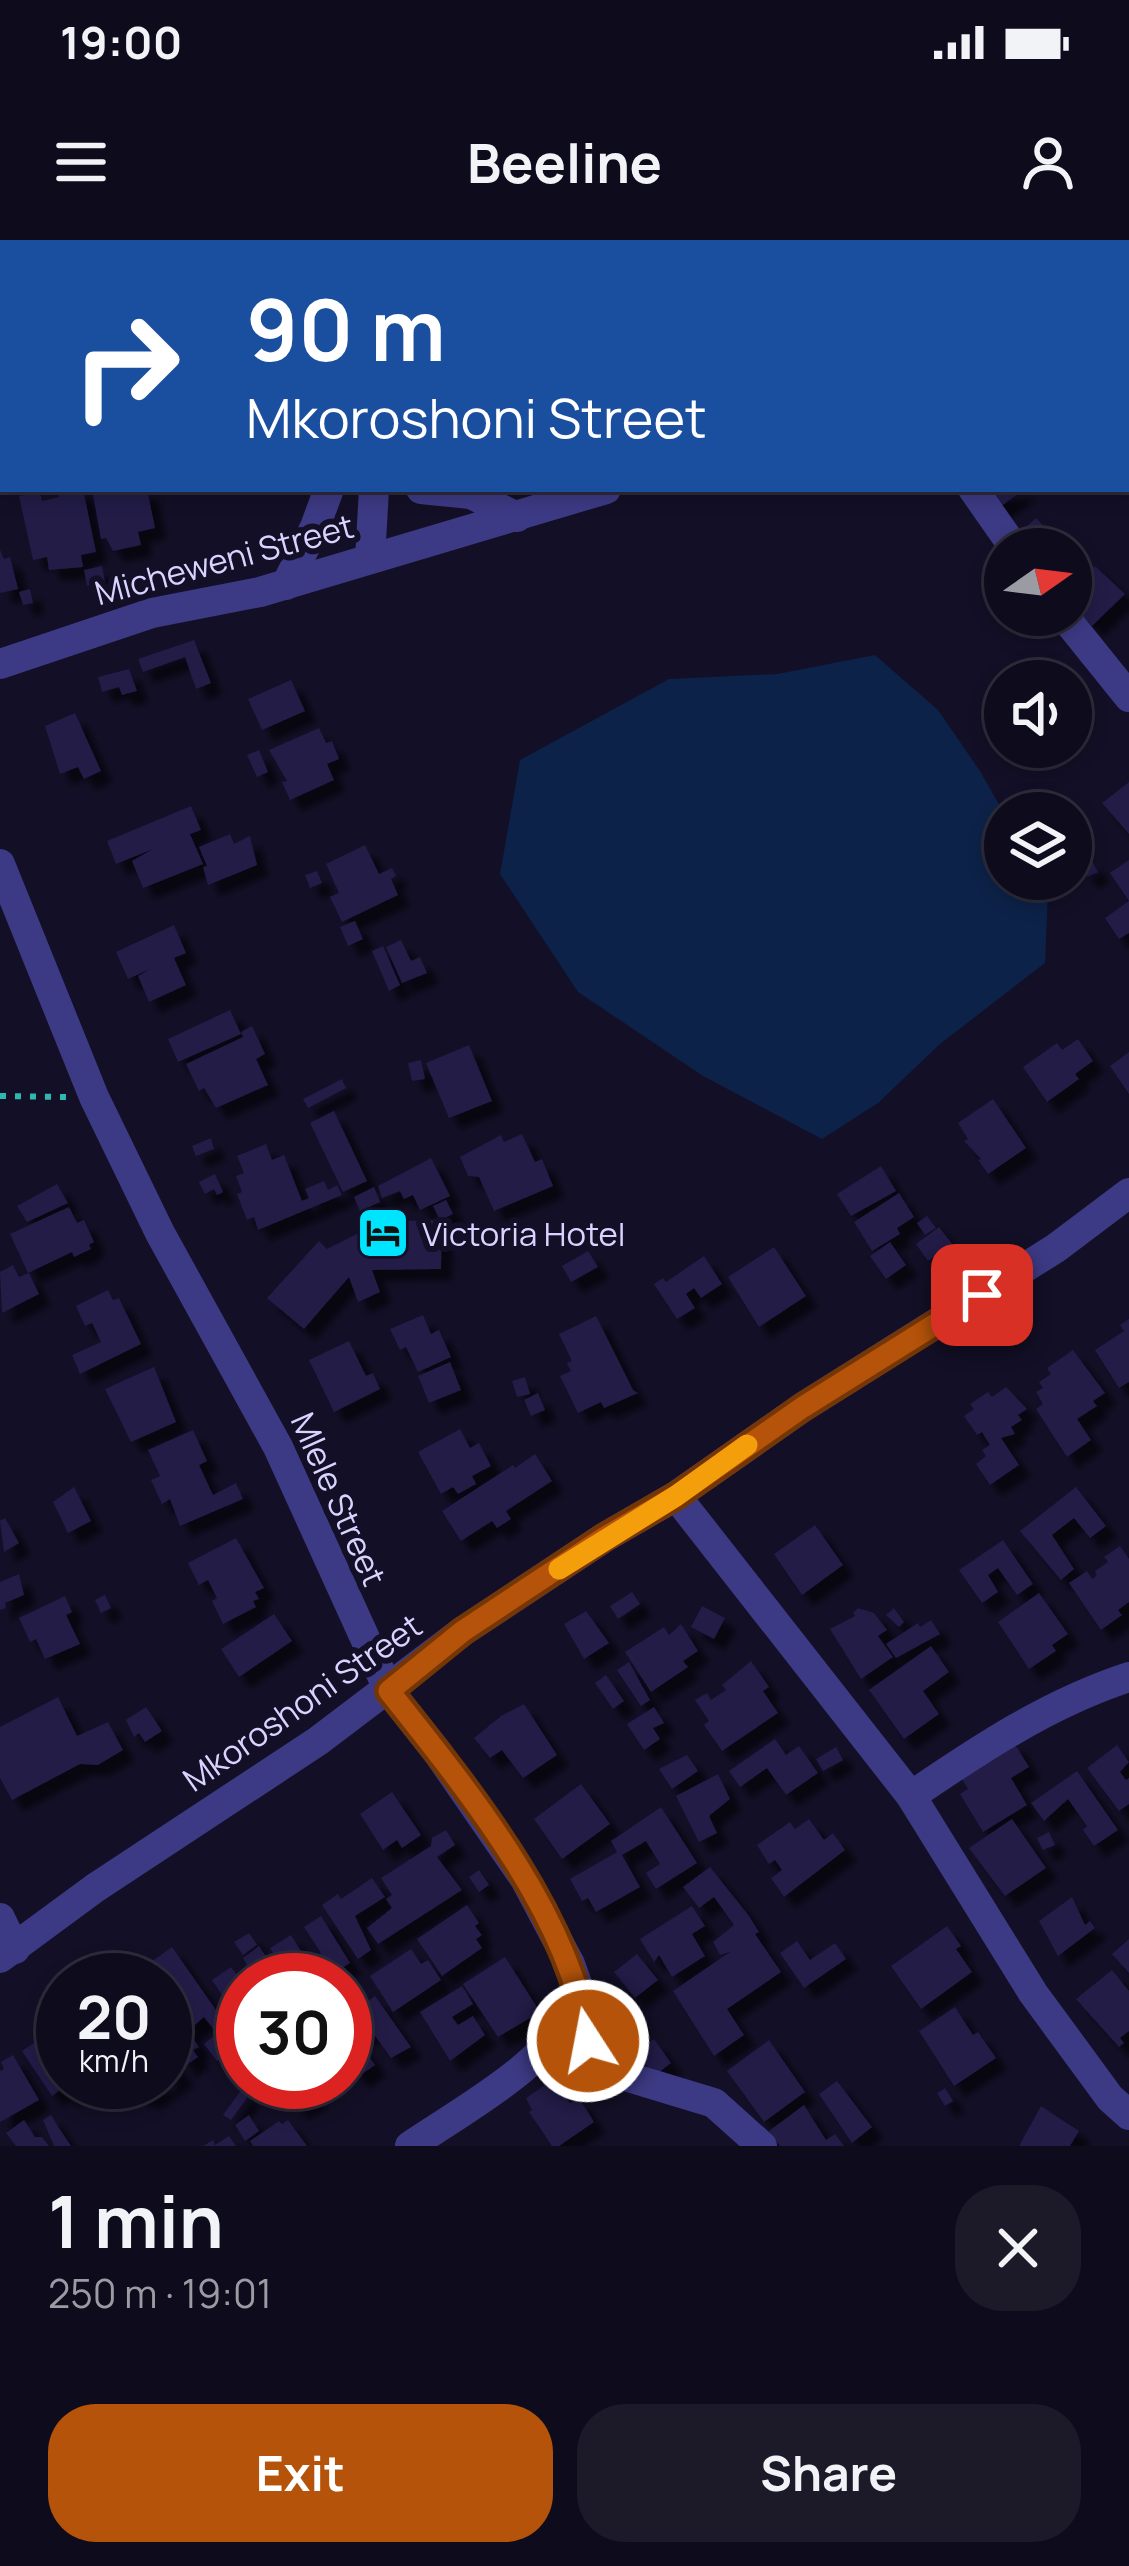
<!DOCTYPE html>
<meta charset="utf-8">
<style>
:root{--surface:#0e0b1c;--page:#1c1929;--text:#f1f3f6;--muted:#9b9ba3;--line:#2e2b3b;--accent:#b45309}
body{margin:0;font-family:Manrope,sans-serif;background:var(--page);color:var(--text);height:100vh;display:flex;flex-direction:column;font-size:45px;white-space:nowrap}
*{box-sizing:border-box;margin:0}
p{font-size:39px;color:var(--muted)}
.icon{flex:none;width:66px;height:66px;fill:none;stroke:currentColor;stroke-width:2;stroke-linecap:round;stroke-linejoin:round}
.map{position:relative;height:1906px;overflow:hidden}
.panel{display:flex;flex-direction:column;background:var(--surface);flex:1}
.panel>*{flex:none}
.hud{position:absolute;left:0px;top:0px;width:1131px;height:252px;box-shadow:0 6px 18px #0003,0 0 0 3px var(--line);background:#1a4fa0;color:#fff;overflow:hidden}
.needle{width:78px;rotate:76deg}
.buttons{position:absolute;left:984px;top:288px;display:grid;gap:24px}
.buttons a{display:grid;place-items:center;width:108px;height:108px;border-radius:50%;background:var(--surface);box-shadow:0 6px 18px #0003,0 0 0 3px var(--line);font-size:60px}
.speed{position:absolute;left:36px;top:1713px;display:flex;gap:24px;font-size:60px;font-weight:700;text-align:center}
.speed>*{display:grid;place-content:center;width:156px;height:156px;border-radius:50%;background:var(--surface);box-shadow:0 6px 18px #0003,0 0 0 3px var(--line);line-height:1}
.speed small{font-size:30px;font-weight:400}
.speed .limit{border:18px solid #d22;background:#fff;color:#111}
.pin{position:absolute;display:grid;place-items:center;width:102px;height:102px;color:#fff;margin:-51px;border-radius:24px;box-shadow:0 6px 18px #0006}
.me{position:absolute;width:132px;margin:-66px;rotate:349deg;stroke-linejoin:round;filter:drop-shadow(0 0 9px #0008)}
.turn{display:flex;align-items:center;gap:42px;height:252px;padding:0 48px;font-size:54px}
.turn .icon{width:156px;height:156px;stroke-width:2.5}
.turn b{display:block;font-size:84px;line-height:102px}
.round{display:grid;place-items:center;flex:none;width:126px;height:126px;border-radius:48px;background:var(--page)}
.overview{display:flex;align-items:center;justify-content:space-between;height:204px;padding:0 48px}
h1{font-size:72px;font-weight:700;line-height:90px}
.action{display:flex;gap:24px;margin-top:auto;padding:24px 48px}
.action a{flex:1;height:138px;border-radius:48px;background:var(--accent);color:#fff;font-size:48px;font-weight:700;line-height:138px;text-align:center}
.action a+a{background:var(--page);color:var(--text)}
.status{display:flex;justify-content:space-between;align-items:center;height:84px;padding:0 60px;background:var(--surface);direction:ltr}
.status svg{height:33px;fill:currentColor}
header{display:flex;justify-content:space-between;align-items:center;height:156px;padding:0 48px;background:var(--surface);font-size:54px;font-weight:700}
.map>svg:first-child{display:block}
.water{fill:#0c2248}
.building{fill:#241b47;filter:url(#shadow)}
.lines{fill:none;stroke-linecap:round;stroke-linejoin:round}
.path{stroke:#2fb8b0;stroke-width:6;stroke-dasharray:6 9;stroke-linecap:butt}
.minor{stroke:#3d3a85;stroke-width:30}
.route-casing{stroke:#753606;stroke-width:30}
.route{stroke:#b45309;stroke-width:21}
.slow{stroke:#f59e0b;stroke-width:21}
.labels{text-anchor:middle;dominant-baseline:central;stroke-width:12;stroke-linejoin:round;paint-order:stroke}
.street-label{font-size:33px;fill:#d9d4ff;stroke:#130f26}
.poi-label{font-size:33px;fill:#d9d4ff;stroke:#130f26;text-anchor:start}
</style>
<div class="status"><b>19:00</b><svg viewBox="0 0 49 12"><path d="M0 12V9h3v3zM5 12V6h3v6zM10 12V3h3v9zM15 12V0h3v12zM26 1h20v11H26zM47 4h2v5h-2z"/></svg></div>
<header><svg class="icon" aria-label="menu" viewBox="0 0 24 24"><path d="M4 6h16M4 12h16M4 18h16"/></svg>Beeline<svg class="icon" aria-label="person" viewBox="0 0 24 24"><circle cx="12" cy="8" r="4"/><path d="M4 21q1-7 8-7t8 7"/></svg></header>
<div class="map">
<svg width="1129" height="1906" viewBox="0 0 1129 1906">
<defs>
<filter id="shadow"><feDropShadow dx="11" dy="11" stdDeviation="3" flood-color="#0009"/></filter>
</defs>
<rect width="100%" height="100%" fill="#130f26"/>
<path class="water" d="M875 415 938 470 980 531 1005 575V639H1042L1048 651 1045 723 940 804 878 863 822 899 703 836 578 752 500 634 520 520 669 439 777 434Z"/>
<g class="building">
<path d="M83 249 96 312 81 315 83 327 49 330 47 317 33 320 19 256 40 252 42 261 59 257 57 250Z"/>
<path d="M92 249H147L155 288 138 292 141 305 113 311 106 298 101 299Z"/>
<path d="M976 249H1025L993 272Z"/>
<path d="M1036 278 1066 309H1029L1016 296Z"/>
<path d="M0 310 4 319 10 317 18 349 0 353Z"/>
<path d="M102 326 105 342 87 346 84 330Z"/>
<path d="M1095 326 1125 354 1092 386 1071 363V347Z"/>
<path d="M30 349 33 363 23 365 19 352Z"/>
<path d="M194 400 211 443 196 449 185 417 143 432 138 419Z"/>
<path d="M129 429 137 451 122 455 119 447 102 452 98 437Z"/>
<path d="M291 440 305 471 262 490 248 459Z"/>
<path d="M75 473 101 531 84 539 78 527 60 534 45 486Z"/>
<path d="M319 488 326 503 332 501 339 519 327 524 334 540 290 560 282 542 287 541 269 510Z"/>
<path d="M259 510 268 532 257 537 247 515Z"/>
<path d="M1129 542V594L1102 563Z"/>
<path d="M191 566 201 590 190 594 203 624 143 648 132 621 153 609 116 624 107 601Z"/>
<path d="M230 594 234 604 250 596 257 625 208 645 203 627 207 626 199 607Z"/>
<path d="M365 605 379 634 392 628 396 636 391 639 398 655 342 682 330 657 339 653 326 624Z"/>
<path d="M1129 620V661L1110 633Z"/>
<path d="M1092 621 1098 632 1087 637 1081 627Z"/>
<path d="M317 631 322 643 310 648 305 635Z"/>
<path d="M1129 661V693L1119 699 1105 678Z"/>
<path d="M355 681 363 699 348 706 340 687Z"/>
<path d="M174 685 186 713 174 718 186 745 149 762 138 736 150 729 128 739 116 712Z"/>
<path d="M401 700 411 721 420 717 427 733 402 743 386 707Z"/>
<path d="M383 706 400 745 389 751 372 711Z"/>
<path d="M230 770 241 794 178 822 168 799Z"/>
<path d="M252 786 265 814 256 819 268 845 216 868 204 848 199 851 186 824 243 797 241 792Z"/>
<path d="M1078 799 1093 821 1075 834 1079 839 1047 862 1023 827 1057 803 1062 810Z"/>
<path d="M469 805 492 861 449 878 426 823Z"/>
<path d="M1129 812V854L1110 826Z"/>
<path d="M421 820 425 839 412 841 408 823Z"/>
<path d="M342 839 346 848 308 868 303 859Z"/>
<path d="M993 859 1026 908 988 934 978 920 981 919 964 901 968 899 958 883Z"/>
<path d="M334 871 367 941 343 952 310 883Z"/>
<path d="M522 894 535 922 542 919 553 946 494 971 479 937 468 936 460 917 501 895 504 902Z"/>
<path d="M211 898 214 909 196 916 192 906Z"/>
<path d="M266 904 272 920 284 915 302 961 309 958 305 949 324 941 328 950 337 945 342 955 258 990 254 977 247 980 237 954 242 952 236 936 244 933 237 916Z"/>
<path d="M431 918 450 956 420 970 413 955 404 959 400 951 382 958 378 946Z"/>
<path d="M881 926 896 951 851 976 837 954Z"/>
<path d="M215 934 223 952 217 955 214 949 205 954 199 942Z"/>
<path d="M57 944 68 963 27 982 17 966Z"/>
<path d="M374 947 380 962 360 971 354 957Z"/>
<path d="M899 953 914 977 897 988 900 994 872 1011 854 982Z"/>
<path d="M446 960 453 974 440 980 433 966Z"/>
<path d="M69 967 77 983 84 980 94 1002 89 1005 91 1009 74 1017 72 1012 28 1033 10 994Z"/>
<path d="M927 976 936 988 925 995 917 983Z"/>
<path d="M442 980 441 1029 372 1030 380 1052 358 1062 349 1037 304 1089 267 1058 319 1001 327 1009 361 992V982Z"/>
<path d="M939 987 952 1004 928 1021 916 1004Z"/>
<path d="M890 1002 906 1025 886 1039 870 1016Z"/>
<path d="M774 1007 806 1056 759 1087 728 1037Z"/>
<path d="M588 1011 598 1027 571 1042 562 1026Z"/>
<path d="M704 1016 722 1044 701 1058 694 1048 686 1054 695 1068 677 1079 654 1044 663 1038 666 1042Z"/>
<path d="M13 1025 19 1037 29 1033 39 1054 2 1073 0 1032Z"/>
<path d="M108 1050 113 1060 119 1058 141 1104 80 1134 72 1115 101 1102 92 1083 85 1086 76 1066Z"/>
<path d="M423 1075 431 1094 439 1090 451 1117 418 1132 406 1107 400 1110 390 1089Z"/>
<path d="M596 1076 633 1150 638 1153 604 1168 601 1162 578 1173 560 1136 571 1131 567 1123 572 1121 559 1094Z"/>
<path d="M1129 1079V1142L1119 1148 1095 1110 1124 1091 1120 1085Z"/>
<path d="M349 1101 366 1136 373 1133 380 1149 334 1172 309 1120Z"/>
<path d="M1073 1110 1105 1153 1093 1161 1097 1166 1077 1179 1091 1200 1067 1217 1036 1169 1043 1164 1036 1152 1043 1148 1039 1142 1051 1134 1047 1128Z"/>
<path d="M450 1122 461 1150 429 1163 418 1136Z"/>
<path d="M154 1127 176 1182 131 1202 105 1149Z"/>
<path d="M525 1137 530 1154 517 1157 512 1141Z"/>
<path d="M1006 1147 1027 1169 1018 1175 1022 1180 1011 1187 1015 1194 1001 1198 1019 1225 990 1245 976 1224 986 1216 982 1210 990 1205 982 1192 977 1195 964 1176 974 1169 970 1164 988 1152 992 1157Z"/>
<path d="M538 1153 545 1170 531 1176 524 1160Z"/>
<path d="M460 1189 470 1208 479 1203 491 1226 472 1236 476 1244 458 1254 453 1247 441 1254 418 1212Z"/>
<path d="M193 1190 207 1221 199 1225 213 1255 236 1243 243 1259 180 1286 170 1259 162 1264 151 1240 160 1236 148 1210Z"/>
<path d="M535 1214 552 1241 506 1271 511 1279 497 1288 492 1281 461 1301 442 1271 513 1225 515 1228Z"/>
<path d="M74 1247 91 1281 68 1293 53 1262Z"/>
<path d="M1076 1247 1106 1286 1090 1298 1074 1278 1052 1295 1074 1329 1061 1340 1020 1291Z"/>
<path d="M5 1278 19 1303 4 1312 0 1281Z"/>
<path d="M815 1285 843 1325 802 1355 774 1314Z"/>
<path d="M236 1298 264 1348 255 1352 259 1359 253 1361 256 1367 223 1384 212 1361 217 1358 208 1340 199 1345 188 1323Z"/>
<path d="M1003 1300 1033 1344 1017 1355 998 1328 988 1335 998 1352 982 1363 959 1330Z"/>
<path d="M1120 1306 1129 1319V1362L1118 1370 1122 1375 1101 1390 1069 1343 1087 1331 1092 1339 1097 1335 1095 1331 1108 1322 1104 1317Z"/>
<path d="M19 1334 24 1355 5 1363 6 1368 0 1370V1342Z"/>
<path d="M632 1352 640 1364 618 1379 610 1366Z"/>
<path d="M1039 1353 1068 1394 1052 1405 1056 1411 1029 1429 998 1382Z"/>
<path d="M105 1355 111 1368 101 1373 95 1360Z"/>
<path d="M65 1356 72 1372 66 1375 80 1404 45 1419 36 1399 30 1402 19 1378Z"/>
<path d="M702 1366 725 1378 714 1399 691 1387Z"/>
<path d="M858 1368 874 1373 887 1390 878 1396 893 1417 861 1439 830 1389 855 1376 853 1373Z"/>
<path d="M894 1368 904 1382 899 1387 886 1375Z"/>
<path d="M586 1371 609 1403 584 1419 564 1384Z"/>
<path d="M274 1374 292 1401 239 1437 221 1409Z"/>
<path d="M931 1380 940 1394 896 1418 886 1404 918 1383 920 1387Z"/>
<path d="M681 1384 698 1411 683 1421 688 1427 651 1452 625 1412 664 1387 669 1395Z"/>
<path d="M931 1406 949 1432 923 1451 939 1474 904 1499 869 1450Z"/>
<path d="M751 1421 769 1447 763 1451 778 1473 722 1511 704 1485 709 1481 695 1460 707 1453 711 1460 726 1450 722 1445Z"/>
<path d="M629 1422 650 1460 641 1466 617 1430Z"/>
<path d="M606 1435 624 1461 613 1469 595 1443Z"/>
<path d="M58 1457 77 1496 108 1482 123 1510 98 1525 80 1524 12 1560 0 1538V1487Z"/>
<path d="M524 1464 557 1515 523 1538 502 1510 490 1518 474 1498 501 1476Z"/>
<path d="M146 1467 162 1491 145 1502 139 1493 134 1497 126 1480Z"/>
<path d="M654 1467 664 1483 653 1488 660 1499 644 1510 627 1484Z"/>
<path d="M775 1499 786 1515 799 1506 818 1533 786 1555 767 1528 740 1547 729 1531Z"/>
<path d="M1013 1501 1029 1527 1011 1538 1027 1565 983 1592 960 1554 968 1549 959 1534Z"/>
<path d="M1117 1505 1129 1522 1120 1532 1126 1540 1129 1538V1564L1119 1571 1087 1528Z"/>
<path d="M836 1507 843 1520 823 1531 816 1519Z"/>
<path d="M687 1515 698 1531 672 1549 659 1529Z"/>
<path d="M1077 1531 1118 1590 1094 1606 1083 1590 1087 1586 1068 1559 1044 1581 1031 1563Z"/>
<path d="M718 1534 730 1559 709 1576 717 1593 699 1602 676 1556Z"/>
<path d="M581 1544 610 1584 562 1619 534 1579Z"/>
<path d="M392 1552 421 1595 402 1608 397 1600 383 1610 360 1574Z"/>
<path d="M661 1567 697 1623 656 1649 646 1633 660 1624 646 1601 622 1615 640 1647 596 1672 588 1658 582 1661 570 1639 617 1612 611 1601Z"/>
<path d="M809 1579 824 1600 833 1593 845 1610 784 1657 771 1638 782 1630 775 1620 769 1624 757 1605 790 1582 795 1589Z"/>
<path d="M1012 1579 1046 1628 1005 1656 969 1608Z"/>
<path d="M446 1590 455 1605 437 1617 462 1650 378 1704 367 1688 392 1668 386 1659 392 1655 381 1638 431 1606 432 1598Z"/>
<path d="M1049 1592 1055 1605 1043 1610 1037 1598Z"/>
<path d="M710 1627 749 1676 759 1692 755 1694 781 1732 727 1769 744 1795 714 1816 673 1751 730 1712 720 1715 713 1702 734 1685 714 1657 699 1668 683 1647Z"/>
<path d="M479 1630 489 1645 479 1652 469 1637Z"/>
<path d="M372 1638 385 1657 355 1676 371 1710 358 1719 322 1665 338 1654 341 1659Z"/>
<path d="M1072 1657 1085 1685 1090 1681 1095 1688 1058 1716 1039 1681Z"/>
<path d="M467 1665 479 1683 475 1686 482 1695 476 1699 482 1708 442 1736 417 1699Z"/>
<path d="M692 1666 705 1686 692 1694 705 1716 672 1737 659 1715 654 1722 640 1699Z"/>
<path d="M321 1676 350 1723 323 1740H290L270 1708 291 1695 307 1721 321 1713 304 1687Z"/>
<path d="M947 1686 961 1706 956 1709 972 1732 921 1769 891 1726Z"/>
<path d="M249 1693 257 1705 243 1715 234 1702Z"/>
<path d="M1129 1699V1733L1112 1714Z"/>
<path d="M797 1701 810 1720 835 1703 846 1719 804 1748 780 1713Z"/>
<path d="M259 1706 282 1740H243V1777L239 1780 212 1740 231 1727 237 1735 248 1727 243 1718Z"/>
<path d="M172 1707 216 1770 220 1767 243 1797 217 1821 204 1804 217 1794 204 1777 188 1791 199 1807 193 1810 198 1817 185 1826 165 1789V1740H144L150 1736 144 1727Z"/>
<path d="M411 1709 421 1724 428 1720 441 1740 393 1772 370 1736Z"/>
<path d="M637 1714 658 1740 635 1758 614 1732Z"/>
<path d="M505 1717 540 1772 498 1797 463 1744Z"/>
<path d="M1112 1730 1129 1751V1791L1120 1798 1124 1803 1119 1807 1076 1759Z"/>
<path d="M604 1739 625 1772 616 1778 595 1745Z"/>
<path d="M462 1746 473 1764 452 1777 458 1785 473 1776 485 1795 450 1821 420 1772Z"/>
<path d="M375 1756 411 1807 391 1818 370 1789 356 1799 375 1825 358 1837 345 1819V1778Z"/>
<path d="M955 1767 973 1795 978 1792 996 1818 954 1846 919 1791Z"/>
<path d="M63 1790V1842H89L68 1856 63 1848 52 1856 22 1811 37 1801 40 1806Z"/>
<path d="M654 1799 671 1823 654 1836 636 1811Z"/>
<path d="M769 1800 805 1852 764 1882 727 1831Z"/>
<path d="M165 1811 182 1835 148 1859 144 1854 139 1857 129 1842H165Z"/>
<path d="M13 1815 39 1860 0 1882V1831L4 1829 1 1822Z"/>
<path d="M837 1841 872 1887 852 1903 819 1854Z"/>
<path d="M282 1842 308 1843 316 1857 297 1868Z"/>
<path d="M545 1845 558 1846 570 1863 579 1858 594 1882 559 1906H552L529 1872 532 1870 526 1858Z"/>
<path d="M945 1848 953 1861 945 1866 937 1853Z"/>
<path d="M242 1849 249 1855 231 1880 223 1875Z"/>
<path d="M804 1865 826 1900 835 1894 844 1906H780L769 1891Z"/>
<path d="M1041 1866 1079 1891 1070 1906H1019Z"/>
<path d="M51 1875 59 1888 71 1906H54L43 1880Z"/>
<path d="M249 1875 259 1891 245 1901 235 1885Z"/>
<path d="M24 1880 35 1897H42L49 1906H16L6 1893Z"/>
<path d="M288 1880 307 1906H253L250 1901 279 1881 282 1884Z"/>
<path d="M229 1896 236 1906H203L213 1900 215 1905Z"/>
</g>
<g class="lines">
<path class="path" d="M0 856 66 857"/>
<g class="minor">
<path d="M830 0 832 3"/>
<path d="M97 3 105 0"/>
<path d="M420 3 422 0"/>
<path d="M1128 43H1129"/>
<path d="M0 61 3 59"/>
<path d="M421 249 471 254 517 277"/>
<path d="M973 249 1015 309"/>
<path d="M370 319 374 249"/>
<path d="M286 345 315 287 329 249"/>
<path d="M1063 375 1129 457"/>
<path d="M0 424 152 373 260 352 606 249"/>
<path d="M0 624 94 857 160 993 278 1207 389 1451 438 1513 525 1639 570 1724 583 1760C542 1828 474 1863 410 1906"/>
<path d="M676 1256 911 1556 1033 1753 1110 1858 1129 1875"/>
<path d="M911 1556C980 1509 1049 1463 1129 1437"/>
<path d="M0 1678 15 1709"/>
<path d="M0 1718 95 1648 318 1501 463 1391 605 1297 676 1256 803 1167 1056 1008 1129 953"/>
<path d="M583 1760 588 1801 600 1820 615 1833 714 1863 762 1906"/>
</g>
</g>
<g class="lines">
<g class="route-casing">
<path id="route" d="M588 1801C572 1677 466 1548 389 1451L463 1391 605 1297 676 1256 803 1167 982 1055"/>
</g>
<use href="#route" class="route"/>
<path class="slow" d="M559 1329 676 1256 747 1205"/>
</g>
<defs>
<g id="hotel-square" transform="scale(2.7)"><rect x="-9" y="-9" width="18" height="18" rx="4" fill="#00e5ff" stroke="#130f26"/><path d="M-6-4.5h1.5V1H6V5H4.5V3h-9V5H-6ZM-4 0a1.8 1.8 0 1 1 3.6 0ZM.5 0V-2.5h3Q6-2.5 6 0Z" fill="#111"/></g>
</defs>
<g fill-rule="evenodd">
<use href="#hotel-square" x="383" y="993"/>
</g>
<g class="labels">
<g class="street-label">
<text transform="translate(224 319) rotate(-15)">Micheweni Street</text>
<text transform="translate(339 1259) rotate(66)">Mlele Street</text>
<text transform="translate(302 1462) rotate(-35)">Mkoroshoni Street</text>
</g>
<g class="poi-label">
<text x="422" y="993">Victoria Hotel</text>
</g>
</g>
</svg>
<div class="buttons">
<a><svg class="needle" viewBox="-14 -14 28 28"><path d="M0-13l5 13h-10z" fill="#e53935"/><path d="M0 13l5-13h-10z" fill="#9b9ba3"/></svg></a>
<a><svg class="icon" aria-label="sound" viewBox="0 0 24 24"><path d="M4 9h4l5-4v14l-5-4H4zM17 9q2 3 0 6"/></svg></a>
<a><svg class="icon" aria-label="layers" viewBox="0 0 24 24"><path d="M12 4l9 5-9 5-9-5zM3 14l9 5 9-5"/></svg></a>
</div>
<div class="speed"><div>20<small>km/h</small></div><div class="limit">30</div></div>
<div class="pin" style="left:982px;top:1055px;background:#d93025"><svg class="icon" aria-label="arrive" viewBox="0 0 24 24"><path d="M6 21V4h12l-3 4 3 4H6"/></svg></div>
<svg class="me" style="left:588px;top:1801px" viewBox="-20 -20 40 40"><circle r="17" fill="#b45309" stroke="#fff" stroke-width="3"/><path d="M0-11L8 9 0 5-8 9z" fill="#fff"/></svg>
<div class="hud">
<div class="turn"><svg class="icon" aria-label="right" viewBox="0 0 24 24"><path d="M7 20v-9h11M14 6l5 5-5 5"/></svg><div><b>90 m</b>Mkoroshoni Street</div></div>
</div>
</div>
<section class="panel">
<div class="overview"><div><h1>1 min</h1><p>250 m · 19:01</p></div><a class="round"><svg class="icon" aria-label="close" viewBox="0 0 24 24"><path d="M6 6l12 12M18 6L6 18"/></svg></a></div>
<div class="action"><a>Exit</a><a>Share</a></div>
</section>
